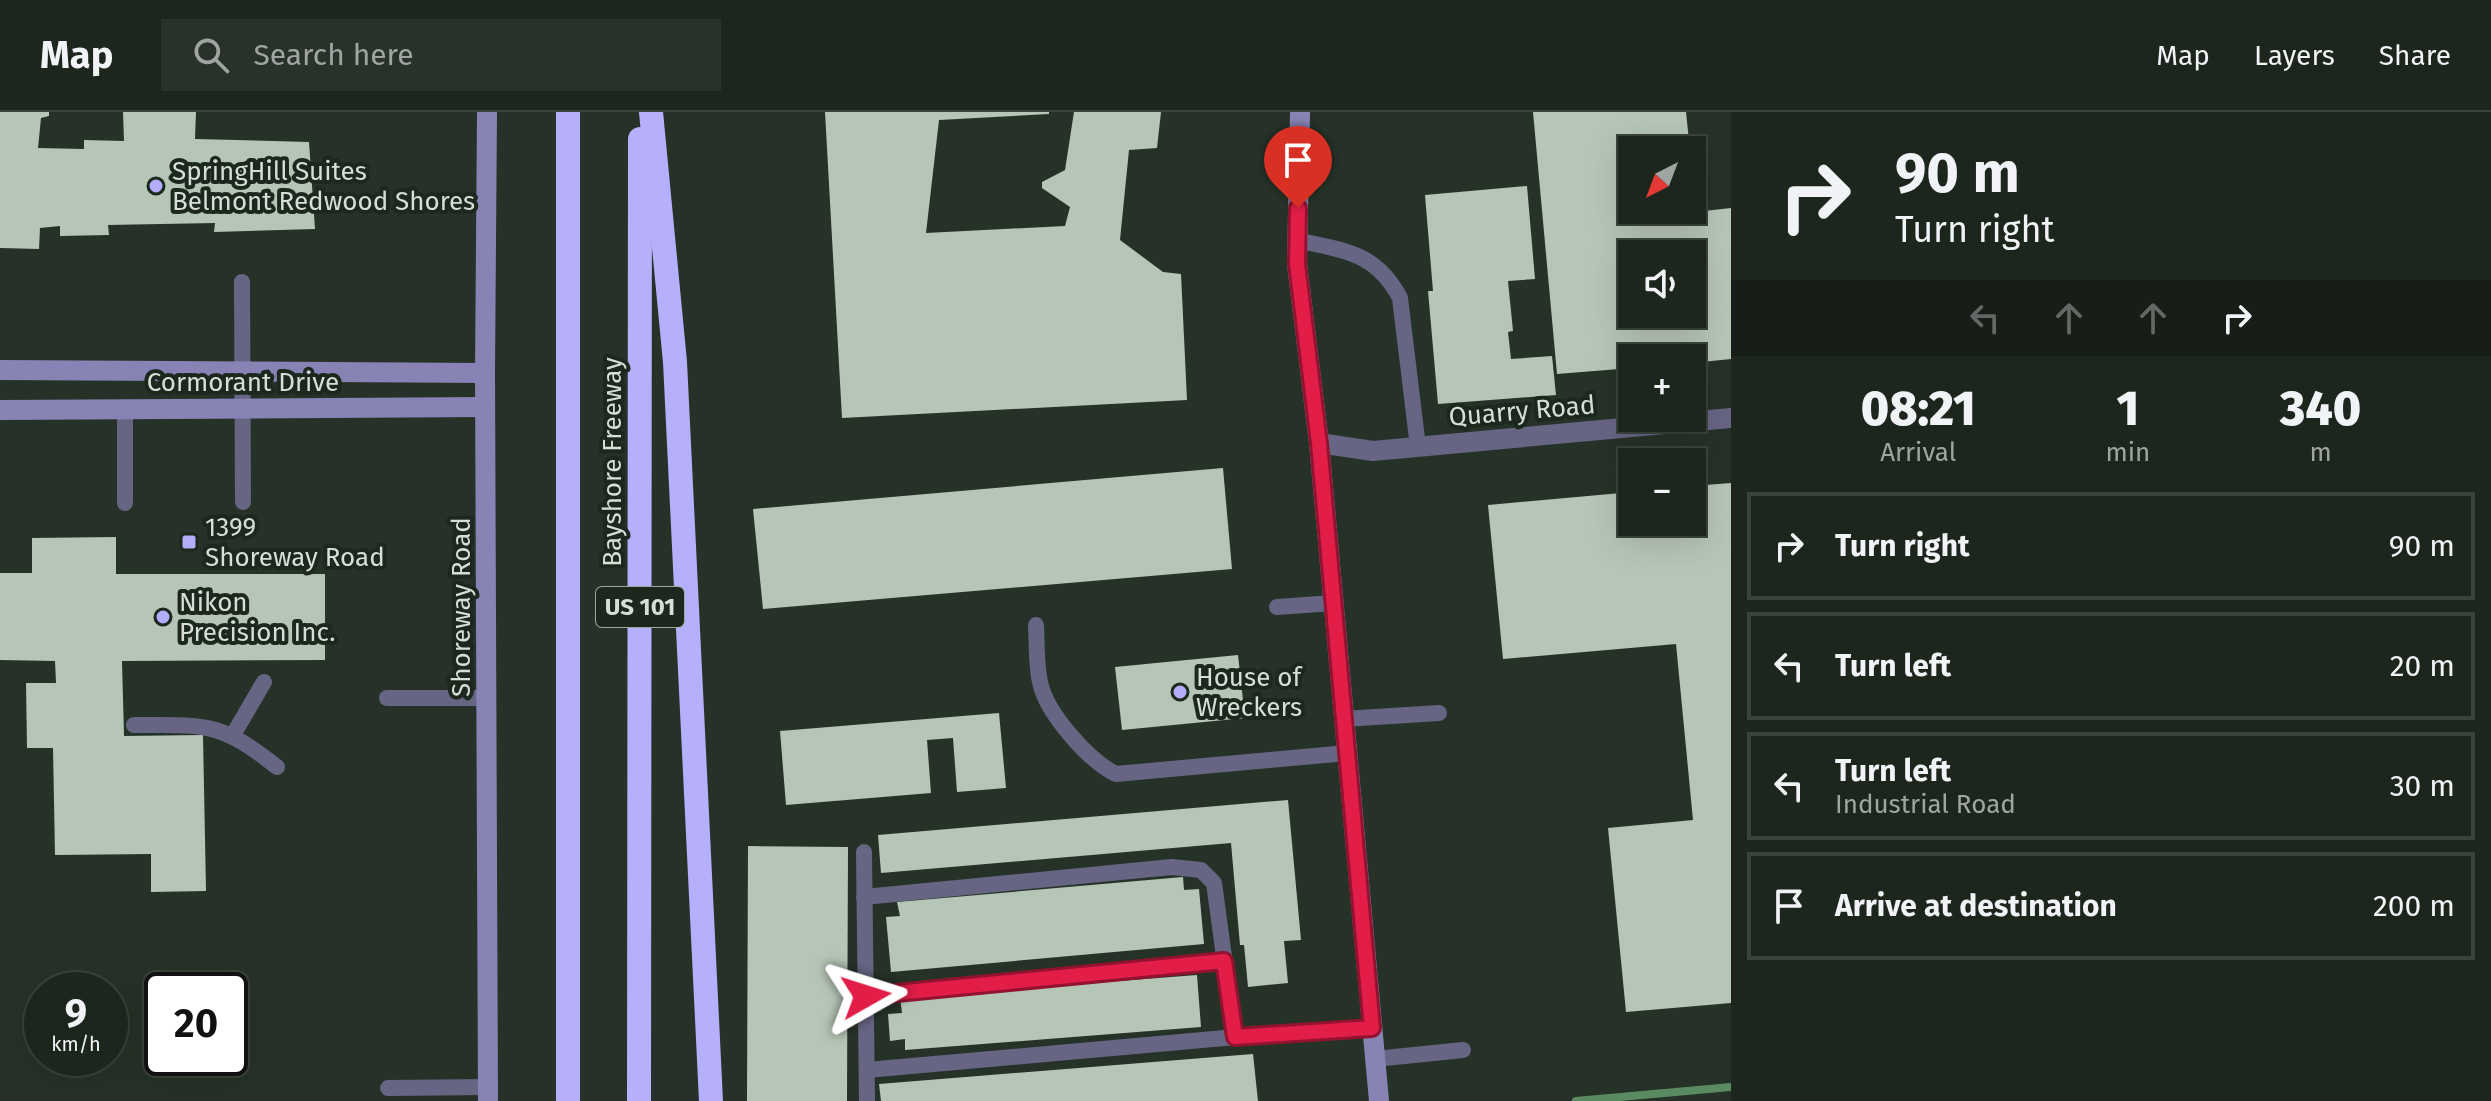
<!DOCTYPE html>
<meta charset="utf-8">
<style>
:root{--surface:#1c261d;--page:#29322a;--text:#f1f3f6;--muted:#a0a5a4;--line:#3a433b}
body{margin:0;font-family:"Fira Sans",sans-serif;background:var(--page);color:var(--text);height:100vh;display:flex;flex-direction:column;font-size:30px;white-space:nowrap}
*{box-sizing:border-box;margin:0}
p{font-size:26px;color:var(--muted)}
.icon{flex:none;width:44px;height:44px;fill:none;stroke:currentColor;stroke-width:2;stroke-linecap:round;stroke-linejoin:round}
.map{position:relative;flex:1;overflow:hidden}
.sheet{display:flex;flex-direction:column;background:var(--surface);width:760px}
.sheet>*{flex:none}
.banner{background:#1c261d;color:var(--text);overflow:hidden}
.needle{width:52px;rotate:222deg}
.controls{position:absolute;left:1618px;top:24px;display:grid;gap:16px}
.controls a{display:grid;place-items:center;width:88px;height:88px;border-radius:0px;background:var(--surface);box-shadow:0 8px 32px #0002,0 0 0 2px var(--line);font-size:40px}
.speed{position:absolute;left:24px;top:860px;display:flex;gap:16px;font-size:40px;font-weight:700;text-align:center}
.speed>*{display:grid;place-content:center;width:104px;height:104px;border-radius:50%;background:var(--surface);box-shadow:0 8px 32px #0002,0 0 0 2px var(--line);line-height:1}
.speed small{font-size:20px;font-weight:400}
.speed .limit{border:4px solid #111;border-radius:12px;background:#fff;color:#111}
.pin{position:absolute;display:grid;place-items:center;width:68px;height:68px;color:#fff;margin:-82px -34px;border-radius:50% 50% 50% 0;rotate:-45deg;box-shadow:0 0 8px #0007}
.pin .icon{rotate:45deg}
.me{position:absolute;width:88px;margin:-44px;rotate:84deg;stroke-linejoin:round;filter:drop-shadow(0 0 6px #0008)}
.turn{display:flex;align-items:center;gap:28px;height:168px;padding:0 32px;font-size:36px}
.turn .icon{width:104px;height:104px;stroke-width:2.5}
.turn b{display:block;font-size:56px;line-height:68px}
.lanes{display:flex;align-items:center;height:76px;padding:0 32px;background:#0003;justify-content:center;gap:40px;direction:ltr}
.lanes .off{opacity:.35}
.eta{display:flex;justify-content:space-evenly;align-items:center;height:136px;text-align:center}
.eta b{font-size:48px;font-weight:800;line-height:56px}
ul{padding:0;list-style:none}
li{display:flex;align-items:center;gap:24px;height:108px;margin:0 16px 12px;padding:0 16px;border:4px solid var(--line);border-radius:0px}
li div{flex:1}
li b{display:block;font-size:30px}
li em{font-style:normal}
header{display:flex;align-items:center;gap:48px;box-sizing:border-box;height:112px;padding:0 40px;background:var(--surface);border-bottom:2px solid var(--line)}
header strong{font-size:38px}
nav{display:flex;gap:44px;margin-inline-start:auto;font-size:28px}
.search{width:560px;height:72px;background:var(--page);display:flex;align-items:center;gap:20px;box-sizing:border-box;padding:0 28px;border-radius:0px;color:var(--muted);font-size:30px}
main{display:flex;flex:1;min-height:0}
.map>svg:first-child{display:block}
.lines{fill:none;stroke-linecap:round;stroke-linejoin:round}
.stream{stroke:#598a61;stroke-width:8}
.building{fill:#b5c5b6;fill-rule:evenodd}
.lane{stroke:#676584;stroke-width:16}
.street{stroke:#676584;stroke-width:20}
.secondary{stroke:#8783b5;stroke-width:20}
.highway{stroke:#b5affc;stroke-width:24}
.route-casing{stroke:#92132f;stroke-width:20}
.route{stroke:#e11d48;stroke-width:14}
.poi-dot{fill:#b3adf9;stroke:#1c281d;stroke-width:3}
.labels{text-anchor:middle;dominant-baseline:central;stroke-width:8;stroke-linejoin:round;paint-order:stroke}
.shield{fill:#1c281d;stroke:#9ea79e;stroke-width:2}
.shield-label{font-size:24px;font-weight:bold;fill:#d6ded6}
.poi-label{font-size:26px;fill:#d6ded6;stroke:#1c281d;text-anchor:start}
.street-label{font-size:26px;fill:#d6ded6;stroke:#1c281d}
</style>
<header>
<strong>Map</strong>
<div class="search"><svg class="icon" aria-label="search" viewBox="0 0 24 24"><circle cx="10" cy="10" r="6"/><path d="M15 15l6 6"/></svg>Search here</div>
<nav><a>Map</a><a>Layers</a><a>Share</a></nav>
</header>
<main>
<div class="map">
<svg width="1731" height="989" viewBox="0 0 1731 989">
<rect width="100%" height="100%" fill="#263227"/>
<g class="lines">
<path class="stream" d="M1576 989 1731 975"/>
</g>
<g class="building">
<path d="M0 0H49V4L41 6 38 36 84 37V28L124 29 123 0H196L195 27 309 30 315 117 214 120 215 111 108 113 109 123 60 124V114L40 116 39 137 0 136Z"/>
<path d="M825 0H1049V2L939 8 926 121 1065 114 1070 95 1042 76V70L1065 58 1074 0H1161L1157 36 1129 38 1120 128 1163 160 1181 162 1187 288 842 306Z"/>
<path d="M1533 0H1686L1690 38H1632V98H1692L1694 91 1695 100 1731 96V247L1692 251V246H1632V256L1557 262ZM1632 142H1692V202H1632Z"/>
<path d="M1527 74 1535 167 1508 169 1513 219 1508 220 1511 247 1552 244 1556 283 1438 292 1428 179H1433L1425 83Z"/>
<path d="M1223 356 1232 457 763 497 753 397Z"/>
<path d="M1731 371V891L1626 900 1608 716 1693 708 1676 532 1503 547 1488 393 1632 380V410H1692V374Z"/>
<path d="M116 425V462H325V548L122 549 124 624 203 623 206 779 151 780V742L55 743 53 636H27L26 571H56L55 549 0 548V461H32V426Z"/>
<path d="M1238 543 1245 606 1122 618 1115 555Z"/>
<path d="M999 601 1006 676 957 680 953 626 927 628 931 681 786 693 780 619Z"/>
<path d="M1288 688 1301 828 1284 829 1288 871 1248 875 1244 833H1240L1231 731 881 761 878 723Z"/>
<path d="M748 734 848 735 847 989H747Z"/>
<path d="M1183 765 1184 778 1199 777 1204 832 891 860 886 805 900 804 897 790Z"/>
<path d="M1197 863 1201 915 905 938V927L890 929 888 902 902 901 900 886Z"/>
<path d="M1253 942 1258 989H881L879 972Z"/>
</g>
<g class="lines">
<g class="lane">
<path d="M1297 128C1344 139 1376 140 1400 186L1418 335"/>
<path d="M242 170 243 390"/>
<path d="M125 391V297"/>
<path d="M1277 495 1333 491"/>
<path d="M1036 513C1037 532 1036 552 1040 570 1046 601 1089 649 1116 662L1347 641"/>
<path d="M387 586H487"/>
<path d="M1344 607 1439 601"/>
<path d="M134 613C206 613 219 609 277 655"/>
<path d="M233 623 264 570"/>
<path d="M864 740 867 989"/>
<path d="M864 785 1172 755 1201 758 1214 771 1235 925"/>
<path d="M866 884 1224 849"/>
<path d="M1375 947 1463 938"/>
<path d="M867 958 1258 923 1372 916"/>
<path d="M388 976 488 975"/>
</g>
<path class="street" d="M1319 331 1373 339 1731 306"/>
<g class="secondary">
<path d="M487 0 485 261 488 989"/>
<path d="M1300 0 1297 152 1319 331 1379 989"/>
<path d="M0 258 485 261"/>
<path d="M0 298 485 295"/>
</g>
<g class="highway">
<path d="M568 0V989"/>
<path d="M651 0 675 250 711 989"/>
<path d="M639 989 640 27"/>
</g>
</g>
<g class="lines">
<g class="route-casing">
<path id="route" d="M866 884 1224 849 1235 925 1372 916 1319 331 1297 152 1298 96"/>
</g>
<use href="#route" class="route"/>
</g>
<g class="poi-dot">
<circle cx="156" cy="74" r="8"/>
<rect x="181" y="422" width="16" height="16" rx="4"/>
<circle cx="163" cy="505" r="8"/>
<circle cx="1180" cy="580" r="8"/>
</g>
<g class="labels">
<rect class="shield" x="596" y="475" width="88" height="40" rx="6"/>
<g class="shield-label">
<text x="640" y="495">US 101</text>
</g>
<g class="poi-label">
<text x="172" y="59">SpringHill Suites<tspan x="172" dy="30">Belmont Redwood Shores</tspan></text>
<text x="205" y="415">1399<tspan x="205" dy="30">Shoreway Road</tspan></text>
<text x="179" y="490">Nikon<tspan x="179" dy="30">Precision Inc.</tspan></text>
<text x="1196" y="565">House of<tspan x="1196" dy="30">Wreckers</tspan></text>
</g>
<g class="street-label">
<text x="243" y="270">Cormorant Drive</text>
<text transform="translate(1522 299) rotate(-5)">Quarry Road</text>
<text transform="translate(612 350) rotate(-90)">Bayshore Freeway</text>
<text transform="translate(461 495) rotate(-90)">Shoreway Road</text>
</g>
</g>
</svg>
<div class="controls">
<a><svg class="needle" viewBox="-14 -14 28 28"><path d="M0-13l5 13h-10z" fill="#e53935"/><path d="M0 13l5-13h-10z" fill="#a0a5a4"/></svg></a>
<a><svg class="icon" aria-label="sound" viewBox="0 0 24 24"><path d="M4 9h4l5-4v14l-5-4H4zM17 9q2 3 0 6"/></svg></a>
<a>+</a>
<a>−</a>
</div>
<div class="speed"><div>9<small>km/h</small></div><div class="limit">20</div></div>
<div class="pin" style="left:1298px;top:96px;background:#d93025"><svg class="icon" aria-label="arrive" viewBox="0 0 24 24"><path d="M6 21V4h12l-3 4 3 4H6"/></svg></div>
<svg class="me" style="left:866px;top:884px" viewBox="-20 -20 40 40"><path d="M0-17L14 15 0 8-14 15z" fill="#e11d48" stroke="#fff" stroke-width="4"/></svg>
</div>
<section class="sheet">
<div class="banner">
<div class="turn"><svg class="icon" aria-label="right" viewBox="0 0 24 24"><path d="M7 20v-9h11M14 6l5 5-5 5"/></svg><div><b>90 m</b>Turn right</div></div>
<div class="lanes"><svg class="icon off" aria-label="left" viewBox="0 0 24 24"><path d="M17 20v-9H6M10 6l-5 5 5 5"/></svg><svg class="icon off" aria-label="ahead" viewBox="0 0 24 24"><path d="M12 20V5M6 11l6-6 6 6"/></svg><svg class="icon off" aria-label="ahead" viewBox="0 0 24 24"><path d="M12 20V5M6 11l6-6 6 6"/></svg><svg class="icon" aria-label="right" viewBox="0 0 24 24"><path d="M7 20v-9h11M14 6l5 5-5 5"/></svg></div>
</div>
<div class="eta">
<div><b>08:21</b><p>Arrival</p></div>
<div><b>1</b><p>min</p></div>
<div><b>340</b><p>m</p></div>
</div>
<ul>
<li><svg class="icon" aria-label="right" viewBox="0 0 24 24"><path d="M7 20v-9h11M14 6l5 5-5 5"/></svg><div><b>Turn right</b></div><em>90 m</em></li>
<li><svg class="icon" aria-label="left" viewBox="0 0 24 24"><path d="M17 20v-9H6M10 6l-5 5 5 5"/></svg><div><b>Turn left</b></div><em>20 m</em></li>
<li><svg class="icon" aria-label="left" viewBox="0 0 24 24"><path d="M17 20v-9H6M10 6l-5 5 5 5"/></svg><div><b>Turn left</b><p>Industrial Road</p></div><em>30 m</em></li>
<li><svg class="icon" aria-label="arrive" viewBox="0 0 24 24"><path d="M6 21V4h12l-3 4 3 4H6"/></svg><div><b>Arrive at destination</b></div><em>200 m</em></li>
</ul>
</section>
</main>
